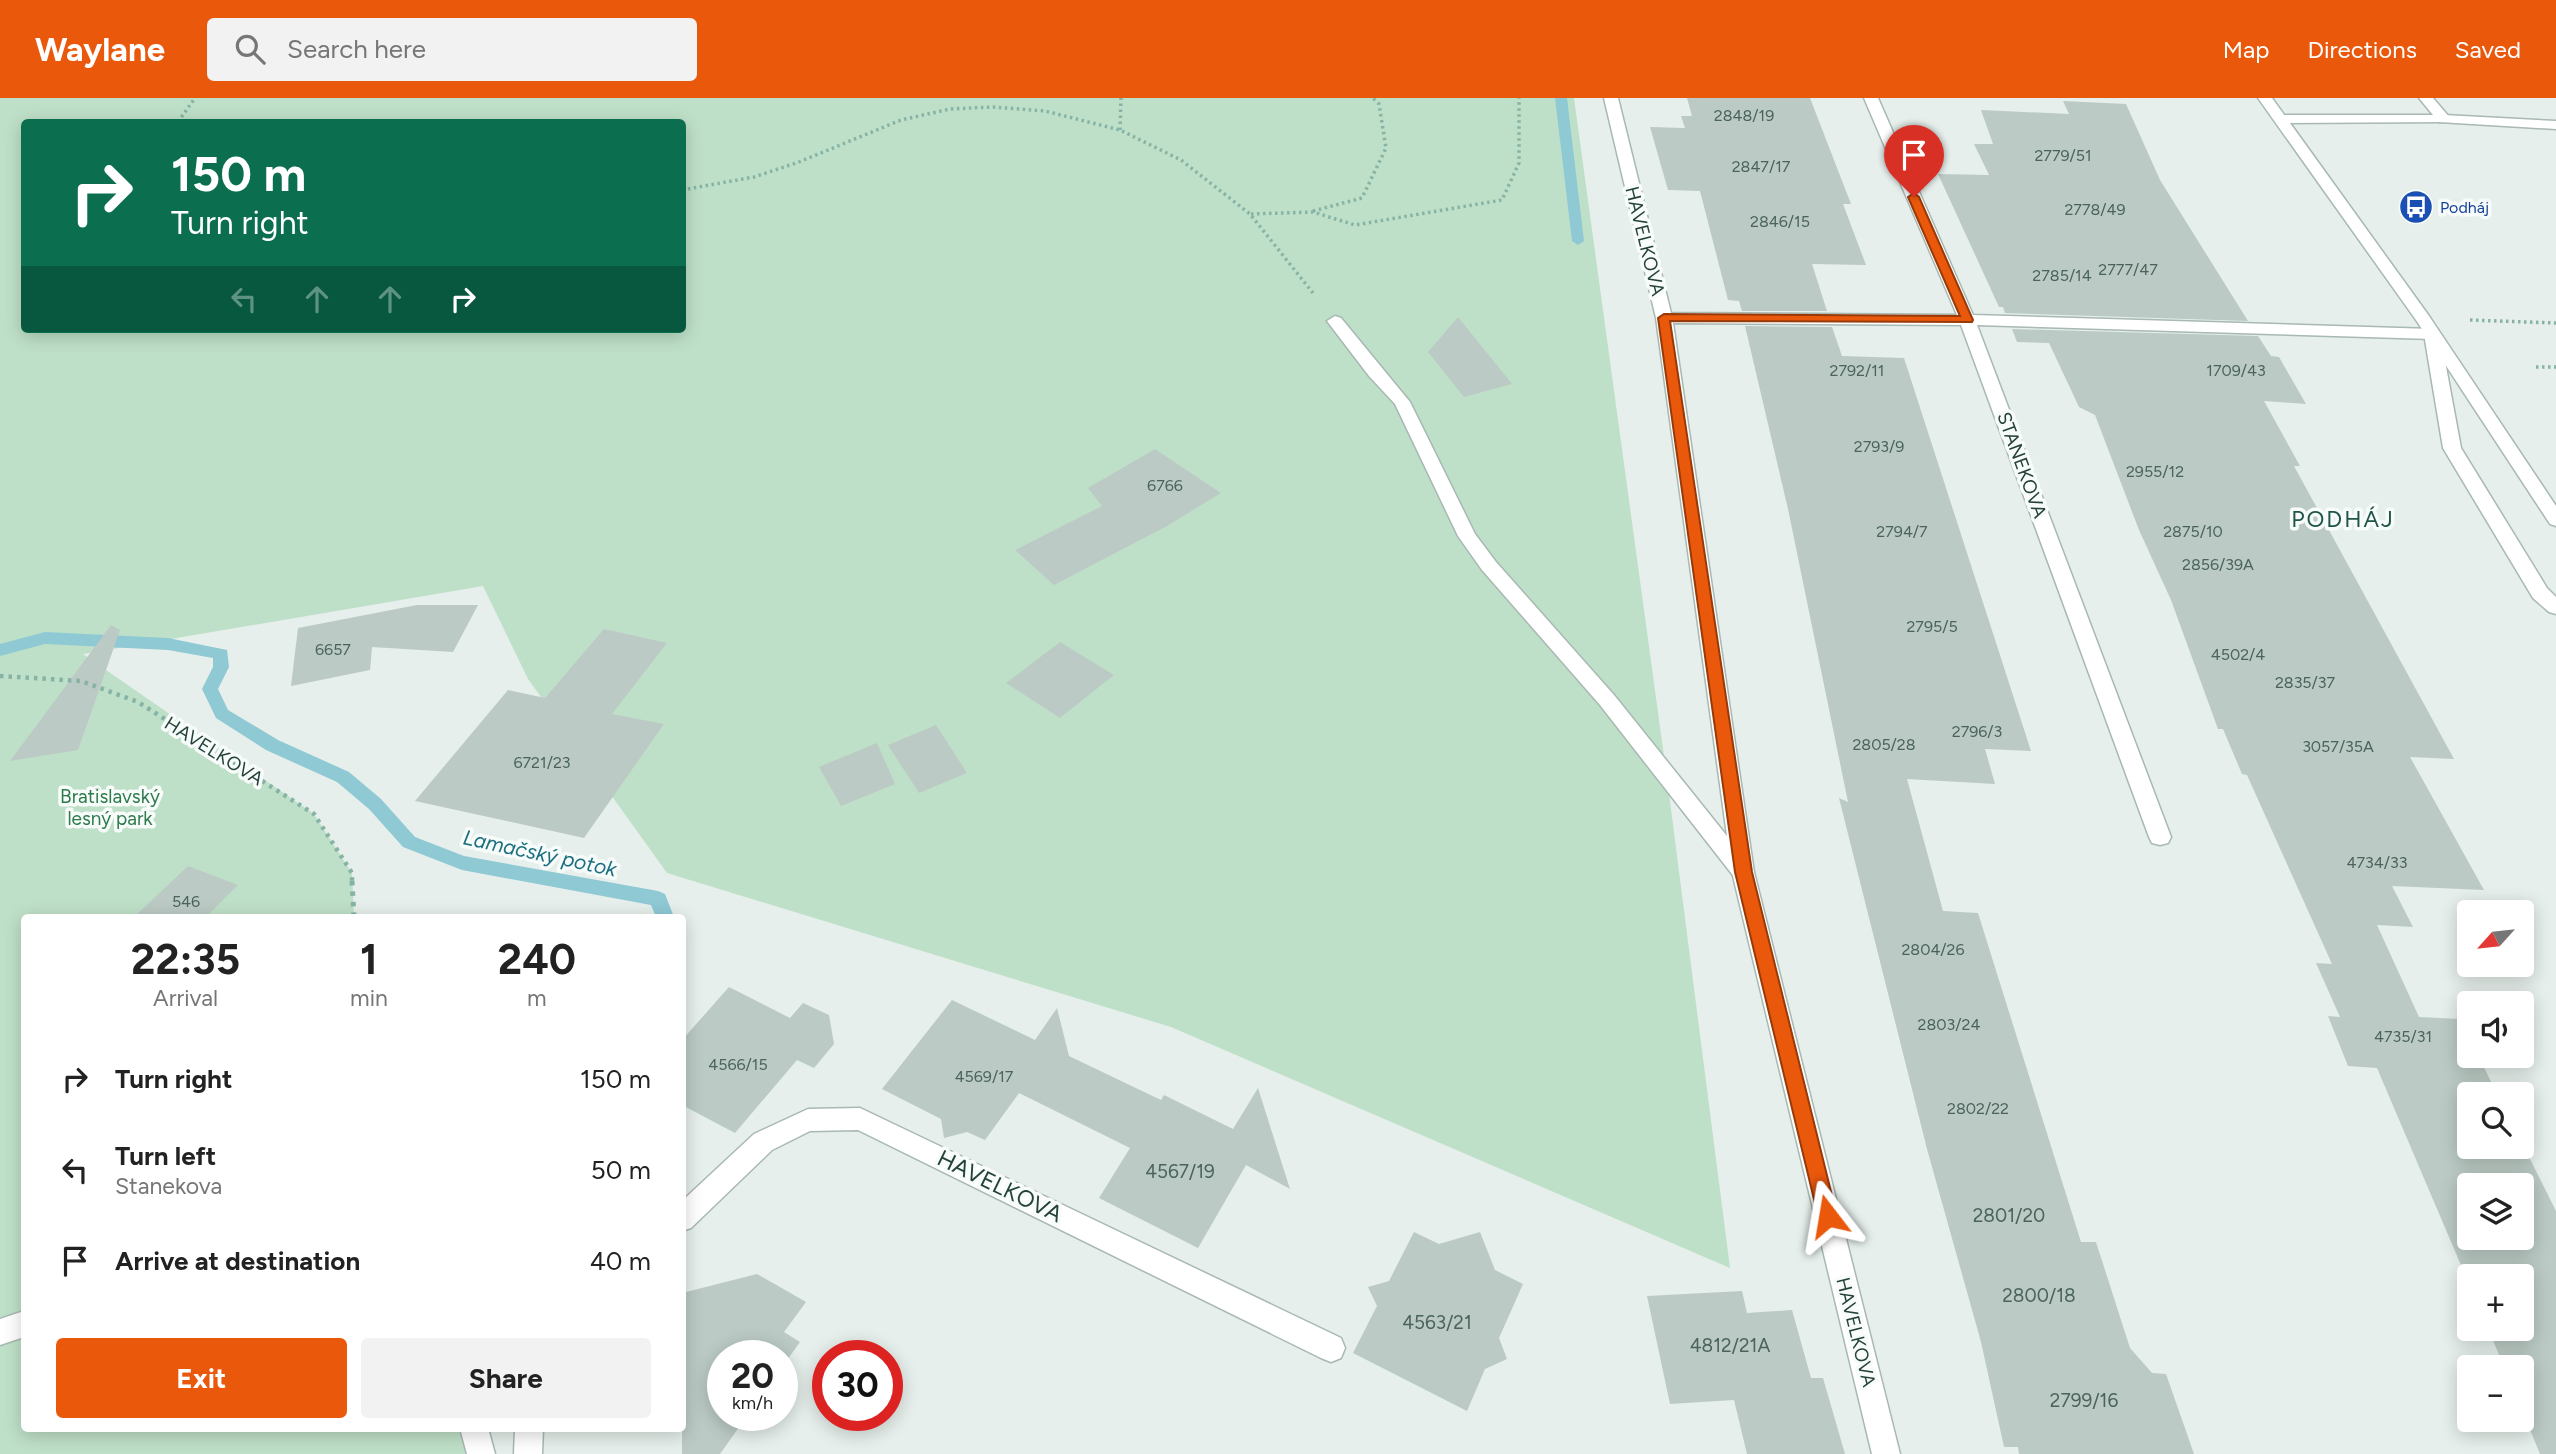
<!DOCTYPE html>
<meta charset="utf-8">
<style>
:root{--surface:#fff;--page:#f2f2f2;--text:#222;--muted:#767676;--accent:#ea580c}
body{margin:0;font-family:Figtree,sans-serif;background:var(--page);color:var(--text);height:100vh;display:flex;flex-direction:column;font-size:26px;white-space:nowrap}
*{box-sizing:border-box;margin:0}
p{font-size:23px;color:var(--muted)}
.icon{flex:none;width:38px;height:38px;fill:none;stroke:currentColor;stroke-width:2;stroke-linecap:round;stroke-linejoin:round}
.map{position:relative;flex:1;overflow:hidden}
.side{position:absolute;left:21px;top:816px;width:665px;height:518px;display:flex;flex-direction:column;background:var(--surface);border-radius:7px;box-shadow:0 4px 18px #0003}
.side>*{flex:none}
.top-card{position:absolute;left:21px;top:21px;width:665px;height:214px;border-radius:7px;box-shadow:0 4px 18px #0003;background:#0b6e4f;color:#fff;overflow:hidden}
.needle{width:46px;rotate:243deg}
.fabs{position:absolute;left:2457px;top:802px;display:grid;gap:14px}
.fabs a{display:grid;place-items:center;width:77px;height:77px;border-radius:7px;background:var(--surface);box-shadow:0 4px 18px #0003;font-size:35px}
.speed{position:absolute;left:707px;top:1242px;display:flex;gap:14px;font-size:35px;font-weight:700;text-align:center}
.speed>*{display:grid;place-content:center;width:91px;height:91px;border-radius:50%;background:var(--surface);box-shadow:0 4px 18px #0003;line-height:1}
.speed small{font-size:18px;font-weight:400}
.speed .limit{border:10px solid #d22;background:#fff;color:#111}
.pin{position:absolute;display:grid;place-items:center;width:60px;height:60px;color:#fff;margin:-72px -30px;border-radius:50% 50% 50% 0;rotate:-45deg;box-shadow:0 0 7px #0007}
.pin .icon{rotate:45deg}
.me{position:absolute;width:77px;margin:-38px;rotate:346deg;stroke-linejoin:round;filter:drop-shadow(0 0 5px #0008)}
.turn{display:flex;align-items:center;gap:24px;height:147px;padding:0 35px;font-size:32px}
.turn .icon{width:91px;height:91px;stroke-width:2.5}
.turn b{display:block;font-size:49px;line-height:60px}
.lanes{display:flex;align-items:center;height:66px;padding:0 35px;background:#0003;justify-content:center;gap:35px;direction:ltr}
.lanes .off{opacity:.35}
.eta{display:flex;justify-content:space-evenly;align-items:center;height:119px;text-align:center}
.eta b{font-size:42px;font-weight:700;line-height:49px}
.button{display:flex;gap:14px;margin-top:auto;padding:14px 35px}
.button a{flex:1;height:80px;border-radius:7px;background:var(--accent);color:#fff;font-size:28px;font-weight:700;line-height:80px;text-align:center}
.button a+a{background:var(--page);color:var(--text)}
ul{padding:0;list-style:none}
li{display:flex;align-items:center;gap:21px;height:91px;padding:0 35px}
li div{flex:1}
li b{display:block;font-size:26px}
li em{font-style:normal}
header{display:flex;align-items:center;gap:42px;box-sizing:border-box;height:98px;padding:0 35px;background:var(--accent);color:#fff}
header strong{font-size:33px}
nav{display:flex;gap:38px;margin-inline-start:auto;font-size:24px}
.search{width:490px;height:63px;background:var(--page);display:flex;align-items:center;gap:18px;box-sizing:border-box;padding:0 24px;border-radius:7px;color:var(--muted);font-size:26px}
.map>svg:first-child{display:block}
.green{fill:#bfe0c8;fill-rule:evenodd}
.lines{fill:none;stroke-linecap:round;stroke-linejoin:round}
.stream{fill:#8ec9d4;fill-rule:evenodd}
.building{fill:#bbcac4;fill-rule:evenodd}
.service-casing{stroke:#a8b8b2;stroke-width:3}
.minor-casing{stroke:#a8b8b2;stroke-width:3}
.tertiary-casing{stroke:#a8b8b2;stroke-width:3}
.path-far2{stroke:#86b3a5;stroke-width:3.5;stroke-dasharray:2.5 3.5;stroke-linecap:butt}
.path-far1{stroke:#86b3a5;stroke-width:4.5;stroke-dasharray:3.5 5;stroke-linecap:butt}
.path{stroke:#86b3a5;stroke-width:5;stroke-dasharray:4.5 6;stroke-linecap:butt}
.service{fill:#fff;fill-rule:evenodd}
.minor{fill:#fff;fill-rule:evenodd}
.tertiary{fill:#fff;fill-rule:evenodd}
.route{fill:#ea580c;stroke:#983908;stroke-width:2}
.labels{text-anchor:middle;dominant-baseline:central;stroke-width:7;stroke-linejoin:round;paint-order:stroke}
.number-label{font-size:16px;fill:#4a645c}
.far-transit-label{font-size:16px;fill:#164399;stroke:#f7fbf9;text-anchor:start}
.street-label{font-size:19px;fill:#24423a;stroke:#f7fbf9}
.park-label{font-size:19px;fill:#2d7a4b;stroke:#f7fbf9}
.near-number-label{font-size:19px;fill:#4a645c}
.water-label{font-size:21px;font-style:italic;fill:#1c6f80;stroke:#f7fbf9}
.quarter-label{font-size:23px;letter-spacing:2px;fill:#1f5548;stroke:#f7fbf9}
.near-street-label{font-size:23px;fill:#24423a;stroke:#f7fbf9}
</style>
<header>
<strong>Waylane</strong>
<div class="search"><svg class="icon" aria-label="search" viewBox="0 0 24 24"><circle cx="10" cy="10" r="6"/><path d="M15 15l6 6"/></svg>Search here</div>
<nav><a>Map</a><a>Directions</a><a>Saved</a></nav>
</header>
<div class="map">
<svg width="2556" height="1356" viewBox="0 0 2556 1356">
<rect width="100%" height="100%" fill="#e6efeb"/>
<path class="green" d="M0 0H1574L1667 680 1730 1170 1171 929 667 775 528 581 483 488 83 556 314 716 352 775 354 819H24V1330H474L481 1356H0ZM24 24H682V231H24Z"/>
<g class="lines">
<g class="stream">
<path d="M1555 0H1567L1584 143 1578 147 1572 143Z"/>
<path d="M45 534 168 540 227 552 229 569 218 591 228 612 278 642 349 674 381 701 415 739 464 758 658 793 665 796 674 819H656L651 807 462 772 403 749 369 711 337 684 266 652 216 620 202 591 213 569V560L168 552 45 546 0 558V546Z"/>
</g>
</g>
<g class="building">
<path d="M1687 0H1810L1851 106H1843L1866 167 1812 166 1827 213H1742L1739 203 1728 202 1700 93 1668 92 1650 29 1685 30 1681 18H1692Z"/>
<path d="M2063 3 2126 6 2160 82 2248 223 2005 215 2003 209H1999L1938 76 1989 77 1974 46H1993L1981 12 2069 16Z"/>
<path d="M1458 219 1512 286 1464 299 1428 254Z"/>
<path d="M1745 228 1832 229 1842 258 1904 260 2031 653 1985 651 1995 686 1907 681 1943 813 1978 815 2081 1144H2096L2130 1250 2152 1275 2166 1276 2194 1356H2019L2018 1349H2004L1981 1244 1927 1051 1839 700 1848 704 1788 411Z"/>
<path d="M2012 231 2258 238 2271 258 2279 259 2306 306 2264 303 2300 368H2294L2454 661 2410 659 2484 792 2392 788 2413 829 2377 827 2419 919 2459 921 2469 941V957H2478L2497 996H2469V1048H2522V1045L2556 1113V1356H2540L2522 1312V1269H2504L2488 1230H2522V1178H2469V1186L2377 970 2348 968 2328 918 2340 919 2316 865 2332 866 2247 677 2242 676 2223 631H2218L2171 502 2139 432 2095 317 2079 309 2049 245 2017 244ZM2469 1087H2522V1139H2469Z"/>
<path d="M1155 351 1221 395 1167 428 1054 487 1015 452 1102 408 1088 390Z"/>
<path d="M417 507H478L453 554 372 549 370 572 291 588 298 530Z"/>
<path d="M111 527 120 532 78 652 10 663Z"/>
<path d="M604 531 667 545 612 616 664 626 584 740 415 703 508 592 545 600Z"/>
<path d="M1060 544 1114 577 1060 620 1006 585Z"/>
<path d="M936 627 967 675 919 695 888 647Z"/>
<path d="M877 645 895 686 841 708 819 669Z"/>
<path d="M188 768 238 787 206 819H134Z"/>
<path d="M729 889 790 920 803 905 829 917 834 946 814 970 797 962 735 1035 682 1007V942Z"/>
<path d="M952 902 1035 942 1057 910 1069 958 1161 1002 1164 997 1233 1031 1258 990 1290 1091 1246 1067 1198 1150 1099 1100 1130 1050 1019 995 985 1042 967 1034 944 1040 941 1021 882 991Z"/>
<path d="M1414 1134 1439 1146 1480 1134 1495 1172 1523 1186 1499 1240 1507 1261 1485 1271 1467 1313 1353 1255 1377 1208 1368 1189 1389 1183Z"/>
<path d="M757 1176 806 1204 784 1234 800 1244 782 1269V1258H723V1318H747L720 1356H682V1195Z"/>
<path d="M1742 1193 1747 1215 1792 1212 1811 1280H1823L1845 1356H1747L1734 1302 1670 1306 1647 1198Z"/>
</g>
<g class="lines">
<g class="service-casing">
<g id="service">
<path d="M2444 17 2556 23V31L2439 24V18Z"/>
<path d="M1335 218 1341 220 1410 304 1475 436 1496 464 1614 597 1751 768 1754 774 1751 780 1743 783 1735 780 1600 607 1482 472 1458 438 1395 306 1369 278 1327 223Z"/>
<path d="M2432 231 2440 236 2461 350 2547 490 2556 499V516L2549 514 2533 500 2443 350 2424 236Z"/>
<path d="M860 1010 1341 1240 1345 1250 1341 1260 1331 1264 1321 1260 858 1032 810 1033 772 1052 691 1130 682 1133V1103L754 1036 808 1011Z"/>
<path d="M460 1330H488L495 1356H467Z"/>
<path d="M515 1330H543L542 1356H514Z"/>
</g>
</g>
<g class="minor-casing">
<g id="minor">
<path d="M1604 0H1618L1671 215 1957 217 1864 0H1878L1973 217 2432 231 2440 236 2432 241 1977 227 2171 739 2168 745 2160 747 2152 745 2149 739 1961 227 1673 225 1754 774 1900 1356H1872L1732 774 1656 220Z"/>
<path d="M2419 0H2433L2451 21 2449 24 2281 25 2274 21 2281 17H2433Z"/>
<path d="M24 1213V1239L0 1247V1221Z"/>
</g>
</g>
<g class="tertiary-casing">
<path id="tertiary" d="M2258 0H2272L2429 218 2556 408V428L2550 426 2416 222Z"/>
</g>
<g class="path-far2">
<path d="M178 24 195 0"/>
<path d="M1120 32 1121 0"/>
<path d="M682 92 754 79 799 64 901 22 950 11 993 9 1045 13 1120 32 1181 62 1250 116 1313 195"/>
<path d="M1313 113 1362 100 1386 50 1379 6 1373 0"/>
<path d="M1251 116 1313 114 1355 127 1502 102 1519 65V0"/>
<path d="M2470 222 2556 225"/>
<path d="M2536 269H2556"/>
</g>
<path class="path-far1" d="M0 578 81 583 138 604 314 716 352 775V785"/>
<path class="path" d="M352 783 354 819"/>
<use href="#service" class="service"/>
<use href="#minor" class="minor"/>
<use href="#tertiary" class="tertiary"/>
</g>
<path class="route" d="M1914 95 1919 99 1973 222 1972 224 1670 223 1752 774 1837 1118 1835 1124 1828 1127 1821 1124 1818 1118 1735 774 1658 220 1664 216 1960 218 1908 99Z"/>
<defs>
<g id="bus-disc" transform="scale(1.75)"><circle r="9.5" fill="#1a4fb4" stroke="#f7fbf9"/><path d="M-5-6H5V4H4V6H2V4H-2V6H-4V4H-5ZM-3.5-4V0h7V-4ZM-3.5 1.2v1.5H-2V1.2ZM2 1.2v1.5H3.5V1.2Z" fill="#fff"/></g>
</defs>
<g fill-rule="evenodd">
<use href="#bus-disc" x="2416" y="109"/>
</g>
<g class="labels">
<g class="number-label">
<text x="1744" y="17">2848/19</text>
<text x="2063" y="57">2779/51</text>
<text x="1761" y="68">2847/17</text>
<text x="2095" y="111">2778/49</text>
<text x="1780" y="123">2846/15</text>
<text x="2128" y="171">2777/47</text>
<text x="2062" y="177">2785/14</text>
<text x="1857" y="272">2792/11</text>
<text x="2236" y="272">1709/43</text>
<text x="1879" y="348">2793/9</text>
<text x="2155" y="373">2955/12</text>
<text x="1165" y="387">6766</text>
<text x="1902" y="433">2794/7</text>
<text x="2193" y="433">2875/10</text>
<text x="2218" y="466">2856/39A</text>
<text x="1932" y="528">2795/5</text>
<text x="333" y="551">6657</text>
<text x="2238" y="556">4502/4</text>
<text x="2305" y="584">2835/37</text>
<text x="1977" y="633">2796/3</text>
<text x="1884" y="646">2805/28</text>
<text x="2338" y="648">3057/35A</text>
<text x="542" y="664">6721/23</text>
<text x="2377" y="764">4734/33</text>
<text x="186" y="803">546</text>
<text x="1933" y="851">2804/26</text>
<text x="1949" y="926">2803/24</text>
<text x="2403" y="938">4735/31</text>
<text x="738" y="966">4566/15</text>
<text x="984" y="978">4569/17</text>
<text x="1978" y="1010">2802/22</text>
</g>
<g class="far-transit-label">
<text x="2440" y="109">Podháj</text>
</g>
<g class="street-label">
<text transform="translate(1645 143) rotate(76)">HAVELKOVA</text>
<text transform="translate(2022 367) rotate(70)">STANEKOVA</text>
<text transform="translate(214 653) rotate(32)">HAVELKOVA</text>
<text transform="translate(1856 1234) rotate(76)">HAVELKOVA</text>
</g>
<g class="park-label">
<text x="110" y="698">Bratislavský<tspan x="110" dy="22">lesný park</tspan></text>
</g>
<g class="near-number-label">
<text x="1180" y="1073">4567/19</text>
<text x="2009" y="1117">2801/20</text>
<text x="2039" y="1197">2800/18</text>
<text x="1437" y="1224">4563/21</text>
<text x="1730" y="1247">4812/21A</text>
<text x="2084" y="1302">2799/16</text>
</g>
<g class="water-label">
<text transform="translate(540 755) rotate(12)">Lamačský potok</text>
</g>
<g class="quarter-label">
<text x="2343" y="421">PODHÁJ</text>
</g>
<g class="near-street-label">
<text transform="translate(1000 1088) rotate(26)">HAVELKOVA</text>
</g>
</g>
</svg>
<div class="fabs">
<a><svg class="needle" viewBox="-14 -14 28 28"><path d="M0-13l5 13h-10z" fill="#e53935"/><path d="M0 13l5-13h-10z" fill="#767676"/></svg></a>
<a><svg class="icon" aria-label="sound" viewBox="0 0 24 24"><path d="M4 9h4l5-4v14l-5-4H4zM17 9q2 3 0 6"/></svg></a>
<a><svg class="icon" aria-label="search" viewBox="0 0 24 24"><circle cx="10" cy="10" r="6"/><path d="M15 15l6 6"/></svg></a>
<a><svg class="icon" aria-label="layers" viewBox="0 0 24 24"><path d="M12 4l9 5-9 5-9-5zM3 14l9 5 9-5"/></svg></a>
<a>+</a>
<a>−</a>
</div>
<div class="speed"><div>20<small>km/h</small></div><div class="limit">30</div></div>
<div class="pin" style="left:1914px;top:99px;background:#d93025"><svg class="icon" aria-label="arrive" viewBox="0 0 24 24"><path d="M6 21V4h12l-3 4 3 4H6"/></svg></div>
<svg class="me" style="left:1828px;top:1118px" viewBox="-20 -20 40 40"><path d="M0-17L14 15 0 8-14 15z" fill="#ea580c" stroke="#fff" stroke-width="4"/></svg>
<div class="top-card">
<div class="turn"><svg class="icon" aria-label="right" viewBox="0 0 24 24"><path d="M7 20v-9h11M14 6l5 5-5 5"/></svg><div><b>150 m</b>Turn right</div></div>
<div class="lanes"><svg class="icon off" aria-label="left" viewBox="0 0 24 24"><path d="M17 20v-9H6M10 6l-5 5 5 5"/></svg><svg class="icon off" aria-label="ahead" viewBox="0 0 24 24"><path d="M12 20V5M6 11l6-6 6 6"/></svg><svg class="icon off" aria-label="ahead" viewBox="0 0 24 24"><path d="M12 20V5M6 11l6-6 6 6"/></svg><svg class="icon" aria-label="right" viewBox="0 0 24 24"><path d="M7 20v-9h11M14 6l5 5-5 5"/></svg></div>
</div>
<section class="side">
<div class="eta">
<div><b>22:35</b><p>Arrival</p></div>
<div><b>1</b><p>min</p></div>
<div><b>240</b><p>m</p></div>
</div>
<ul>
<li><svg class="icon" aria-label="right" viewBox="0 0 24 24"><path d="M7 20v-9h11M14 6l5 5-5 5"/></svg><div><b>Turn right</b></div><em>150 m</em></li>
<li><svg class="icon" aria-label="left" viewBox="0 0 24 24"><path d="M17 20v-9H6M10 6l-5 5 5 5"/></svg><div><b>Turn left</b><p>Stanekova</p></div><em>50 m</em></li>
<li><svg class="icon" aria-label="arrive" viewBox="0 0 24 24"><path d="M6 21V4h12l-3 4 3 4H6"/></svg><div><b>Arrive at destination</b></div><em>40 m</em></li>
</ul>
<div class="button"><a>Exit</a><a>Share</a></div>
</section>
</div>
